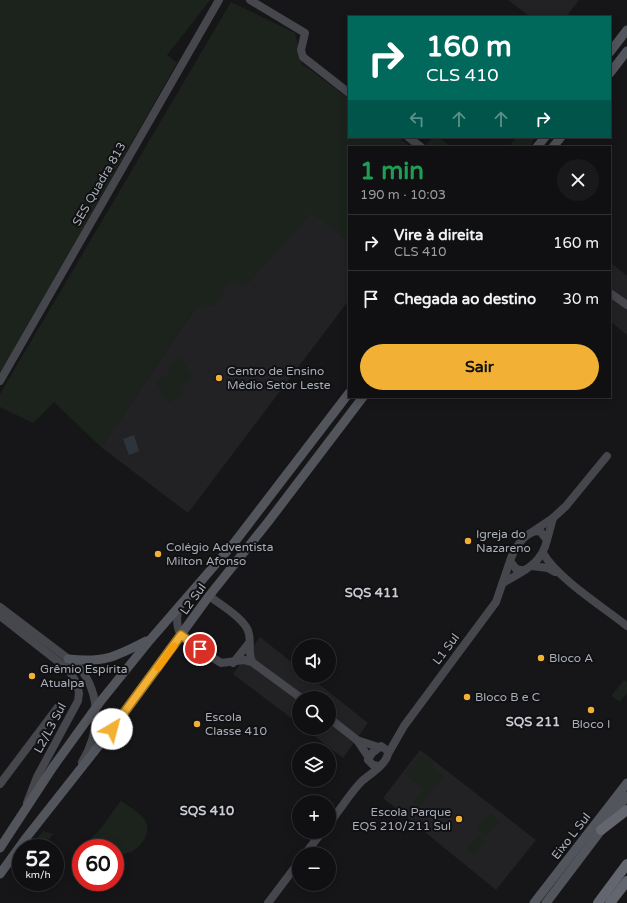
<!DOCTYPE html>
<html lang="pt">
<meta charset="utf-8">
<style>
:root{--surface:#101012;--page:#19191b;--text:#f1f3f6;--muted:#9c9d9f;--line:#303032;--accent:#f2b134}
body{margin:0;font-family:"Varela Round",sans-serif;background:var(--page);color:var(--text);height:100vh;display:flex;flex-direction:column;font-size:15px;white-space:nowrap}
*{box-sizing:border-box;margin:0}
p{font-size:13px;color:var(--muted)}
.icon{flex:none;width:22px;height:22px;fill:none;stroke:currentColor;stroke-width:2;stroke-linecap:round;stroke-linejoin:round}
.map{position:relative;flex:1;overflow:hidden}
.details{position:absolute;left:348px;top:146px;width:263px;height:252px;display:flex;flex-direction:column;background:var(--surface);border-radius:0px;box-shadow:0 2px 10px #0003,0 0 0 1px var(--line)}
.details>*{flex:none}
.hud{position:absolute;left:348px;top:16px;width:263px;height:122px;border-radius:0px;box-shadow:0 2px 10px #0003,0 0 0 1px var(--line);background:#00695c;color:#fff;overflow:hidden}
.buttons{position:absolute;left:292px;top:639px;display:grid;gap:8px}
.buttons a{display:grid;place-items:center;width:44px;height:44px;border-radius:50%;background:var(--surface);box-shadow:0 2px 10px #0003,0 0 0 1px var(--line);font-size:20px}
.speed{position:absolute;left:12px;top:839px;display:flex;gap:8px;font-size:20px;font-weight:700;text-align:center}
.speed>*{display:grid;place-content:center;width:52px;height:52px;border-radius:50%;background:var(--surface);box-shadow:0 2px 10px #0003,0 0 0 1px var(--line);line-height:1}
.speed small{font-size:10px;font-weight:400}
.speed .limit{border:6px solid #d22;background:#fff;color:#111}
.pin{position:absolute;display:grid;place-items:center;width:34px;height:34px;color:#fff;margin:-17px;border:2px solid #fff;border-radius:50%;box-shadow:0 1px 4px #0007}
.me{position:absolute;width:44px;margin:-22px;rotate:37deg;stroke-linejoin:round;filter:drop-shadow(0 0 3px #0008)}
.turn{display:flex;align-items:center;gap:14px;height:84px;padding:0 12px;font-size:18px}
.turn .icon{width:52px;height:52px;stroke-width:2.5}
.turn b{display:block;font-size:28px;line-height:34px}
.lanes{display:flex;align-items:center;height:38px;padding:0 12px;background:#0003;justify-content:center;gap:20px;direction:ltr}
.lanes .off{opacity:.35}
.round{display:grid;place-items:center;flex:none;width:42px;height:42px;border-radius:21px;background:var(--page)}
.overview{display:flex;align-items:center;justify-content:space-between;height:68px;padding:0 12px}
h1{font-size:24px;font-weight:700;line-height:30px;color:#1e9e55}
.cta{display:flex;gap:8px;margin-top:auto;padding:8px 12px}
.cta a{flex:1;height:46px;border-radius:24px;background:var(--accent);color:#111;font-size:16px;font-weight:700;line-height:46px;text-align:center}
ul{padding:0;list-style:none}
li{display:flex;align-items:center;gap:12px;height:56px;padding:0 12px;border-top:1px solid var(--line)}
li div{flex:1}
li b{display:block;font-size:15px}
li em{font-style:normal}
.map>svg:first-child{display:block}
.built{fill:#222225}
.green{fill:#1c231d}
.water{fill:#2c353c}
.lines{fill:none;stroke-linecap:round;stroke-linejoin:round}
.secondary{stroke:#45474d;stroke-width:8}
.primary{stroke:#53555c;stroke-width:9}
.highway{stroke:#63666e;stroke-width:10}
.route-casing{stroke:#9d7322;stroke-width:10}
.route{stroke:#f2b134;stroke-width:7}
.slow{stroke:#f59e0b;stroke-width:7}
.poi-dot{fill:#f2b134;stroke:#111113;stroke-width:1.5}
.labels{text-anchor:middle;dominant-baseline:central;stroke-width:4;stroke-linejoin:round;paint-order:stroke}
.street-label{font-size:12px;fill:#a8adb8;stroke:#111113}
.poi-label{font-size:12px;fill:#a8adb8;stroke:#111113;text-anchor:start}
.neighbourhood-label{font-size:13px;font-weight:bold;fill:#c9ccd4;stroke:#111113}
</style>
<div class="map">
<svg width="627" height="903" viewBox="0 0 627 903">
<rect width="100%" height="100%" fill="#161618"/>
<g class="built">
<path d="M508 0H579L566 17H530Z"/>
<path d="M301 195 349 233V300L188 513 101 447 229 258Z"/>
<path d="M610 262 627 276V335L610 321Z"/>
<path d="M260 637 299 668V676H309L368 723 343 758 304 728H329V698H299V724L233 674Z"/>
<path d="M420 750 536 840 496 890 383 798Z"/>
</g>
<g class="green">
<path d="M0 0H210L167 55 177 63 0 373Z"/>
<path d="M231 2 295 33 303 67 304 65 349 99V137H398L411 147H349V242L302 205 311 214 246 286 231 281 215 305 195 308 101 447 54 402 33 423 0 407V394Z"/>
<path d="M433 137H438L451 147H424Z"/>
<path d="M516 137H536L529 147H509Z"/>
<path d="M181 357 193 378 179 387 183 395 168 403 155 381 170 373 166 366Z"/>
<path d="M624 680 627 682V693L620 702 611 696Z"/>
<path d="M421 754 434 764 432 767 444 776 420 807 413 801 423 789 404 774Z"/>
<path d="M121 801C128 806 139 812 144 819 156 836 133 858 115 854V848H103L90 839C103 829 110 814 121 801Z"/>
<path d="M492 813 501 822 486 836 477 827Z"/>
<path d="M43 831 53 834 42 848H30Z"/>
<path d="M478 836 485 842 474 855 467 849Z"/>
</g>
<path class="water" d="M134 435 139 451 129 455 123 439Z"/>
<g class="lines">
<g class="secondary">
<path d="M250 0 305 33 301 50 303 57 349 93"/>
<path d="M408 137 421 147"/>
<path d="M610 293 627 305"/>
<path d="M0 381 219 0"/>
<path d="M532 532 553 518 566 506 607 456"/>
<path d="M547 540 553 518"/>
<path d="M543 553C557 578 603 607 627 626"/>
<path d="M532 566 548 568 555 572"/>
<path d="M503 583C523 571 542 564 547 540L540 531C525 530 514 549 510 561L516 569 520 570H525"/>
<path d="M209 596C221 605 247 620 249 634 251 644 248 652 252 662"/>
<path d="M0 607 79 667C102 695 100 733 82 762"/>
<path d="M178 609C177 616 176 623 179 631 183 642 211 656 221 663L244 660 252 662 301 698"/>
<path d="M0 616 69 670 77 684 79 693 78 701 37 777 27 803"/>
<path d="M233 663 249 643"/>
<path d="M329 718 357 740 378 747"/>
<path d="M357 740 369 758"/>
<path d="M388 754 404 726 496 602 510 561"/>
<path d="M0 784 58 707"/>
<path d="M329 824C340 810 350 793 362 781 370 774 389 763 388 751L381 746 372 753 368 760 373 765 379 766"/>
<path d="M305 854 322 832"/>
<path d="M268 903 299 862"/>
</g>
<g class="primary">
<path d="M610 52 627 30"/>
<path d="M610 73 627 51"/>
<path d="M537 147 545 137"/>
<path d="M553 147 561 137"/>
<path d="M68 659C104 663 115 657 146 641"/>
<path d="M0 848 53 767 100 702 150 640 234 543 349 393"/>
<path d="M0 874 26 838 112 729 209 596 268 522 363 397"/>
<path d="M534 903 627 783"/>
<path d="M546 903 627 796"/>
</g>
<g class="highway">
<path d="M601 830 627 810"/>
<path d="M598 903 627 864"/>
<path d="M610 903 627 881"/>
</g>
</g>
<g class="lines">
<g class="route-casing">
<path id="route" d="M112 729 181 635 200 649"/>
</g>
<use href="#route" class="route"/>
<path class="slow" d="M158 668 174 646"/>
</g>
<g class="poi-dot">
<circle cx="219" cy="378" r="4"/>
<circle cx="468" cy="541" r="4"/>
<circle cx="158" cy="554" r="4"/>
<circle cx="541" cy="658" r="4"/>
<circle cx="32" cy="676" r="4"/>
<circle cx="467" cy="697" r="4"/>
<circle cx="591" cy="710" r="4"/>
<circle cx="197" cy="724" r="4"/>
<circle cx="459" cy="819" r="4"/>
</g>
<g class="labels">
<g class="street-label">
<text transform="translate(99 184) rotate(-60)">SES Quadra 813</text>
<text transform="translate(193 599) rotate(-54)">L2 Sul</text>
<text transform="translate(446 649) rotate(-53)">L1 Sul</text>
<text transform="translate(50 728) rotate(-62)">L2/L3 Sul</text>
<text transform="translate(571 836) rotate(-52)">Eixo L Sul</text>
</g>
<g class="poi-label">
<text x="227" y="371">Centro de Ensino<tspan x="227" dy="14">Médio Setor Leste</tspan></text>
<text x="476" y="534">Igreja do<tspan x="476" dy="14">Nazareno</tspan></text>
<text x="166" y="547">Colégio Adventista<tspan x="166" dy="14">Milton Afonso</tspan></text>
<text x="549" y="658">Bloco A</text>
<text x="40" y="669">Grêmio Espírita<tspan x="40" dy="14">Atualpa</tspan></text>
<text x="475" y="697">Bloco B e C</text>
<text x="205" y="717">Escola<tspan x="205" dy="14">Classe 410</tspan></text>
<text x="591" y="724" text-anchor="middle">Bloco I</text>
<text x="451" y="812" text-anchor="end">Escola Parque<tspan x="451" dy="14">EQS 210/211 Sul</tspan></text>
</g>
<g class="neighbourhood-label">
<text x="372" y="593">SQS 411</text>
<text x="533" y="722">SQS 211</text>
<text x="207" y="811">SQS 410</text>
</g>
</g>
</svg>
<div class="buttons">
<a><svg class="icon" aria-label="sound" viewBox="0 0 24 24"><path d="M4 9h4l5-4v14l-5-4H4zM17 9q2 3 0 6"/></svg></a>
<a><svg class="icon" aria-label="search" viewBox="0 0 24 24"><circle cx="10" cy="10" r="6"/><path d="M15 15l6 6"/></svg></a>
<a><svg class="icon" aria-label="layers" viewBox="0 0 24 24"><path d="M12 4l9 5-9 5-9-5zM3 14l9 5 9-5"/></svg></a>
<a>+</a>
<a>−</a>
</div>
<div class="speed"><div>52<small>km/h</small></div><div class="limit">60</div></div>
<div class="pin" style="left:200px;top:649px;background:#d93025"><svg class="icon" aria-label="arrive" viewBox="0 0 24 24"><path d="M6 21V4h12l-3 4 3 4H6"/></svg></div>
<svg class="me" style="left:112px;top:729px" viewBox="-20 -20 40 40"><circle r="19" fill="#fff"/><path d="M0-13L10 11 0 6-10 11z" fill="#f2b134"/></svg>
<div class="hud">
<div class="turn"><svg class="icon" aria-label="right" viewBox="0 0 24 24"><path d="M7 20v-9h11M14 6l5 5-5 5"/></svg><div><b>160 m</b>CLS 410</div></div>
<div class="lanes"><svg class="icon off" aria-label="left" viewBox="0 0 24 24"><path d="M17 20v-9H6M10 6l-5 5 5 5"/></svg><svg class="icon off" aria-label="ahead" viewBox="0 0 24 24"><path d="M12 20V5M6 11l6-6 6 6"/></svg><svg class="icon off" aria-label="ahead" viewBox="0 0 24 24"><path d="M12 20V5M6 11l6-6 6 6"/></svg><svg class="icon" aria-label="right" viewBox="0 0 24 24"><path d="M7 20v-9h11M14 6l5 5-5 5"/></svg></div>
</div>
<section class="details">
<div class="overview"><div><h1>1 min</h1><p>190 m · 10:03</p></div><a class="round"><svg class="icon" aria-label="close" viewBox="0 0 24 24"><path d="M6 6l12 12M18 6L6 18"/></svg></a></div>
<ul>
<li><svg class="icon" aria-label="right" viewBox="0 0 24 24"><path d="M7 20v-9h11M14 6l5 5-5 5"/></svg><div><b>Vire à direita</b><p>CLS 410</p></div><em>160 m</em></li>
<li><svg class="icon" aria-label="arrive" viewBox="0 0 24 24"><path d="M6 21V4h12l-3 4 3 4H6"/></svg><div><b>Chegada ao destino</b></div><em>30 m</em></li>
</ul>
<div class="cta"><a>Sair</a></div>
</section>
</div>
